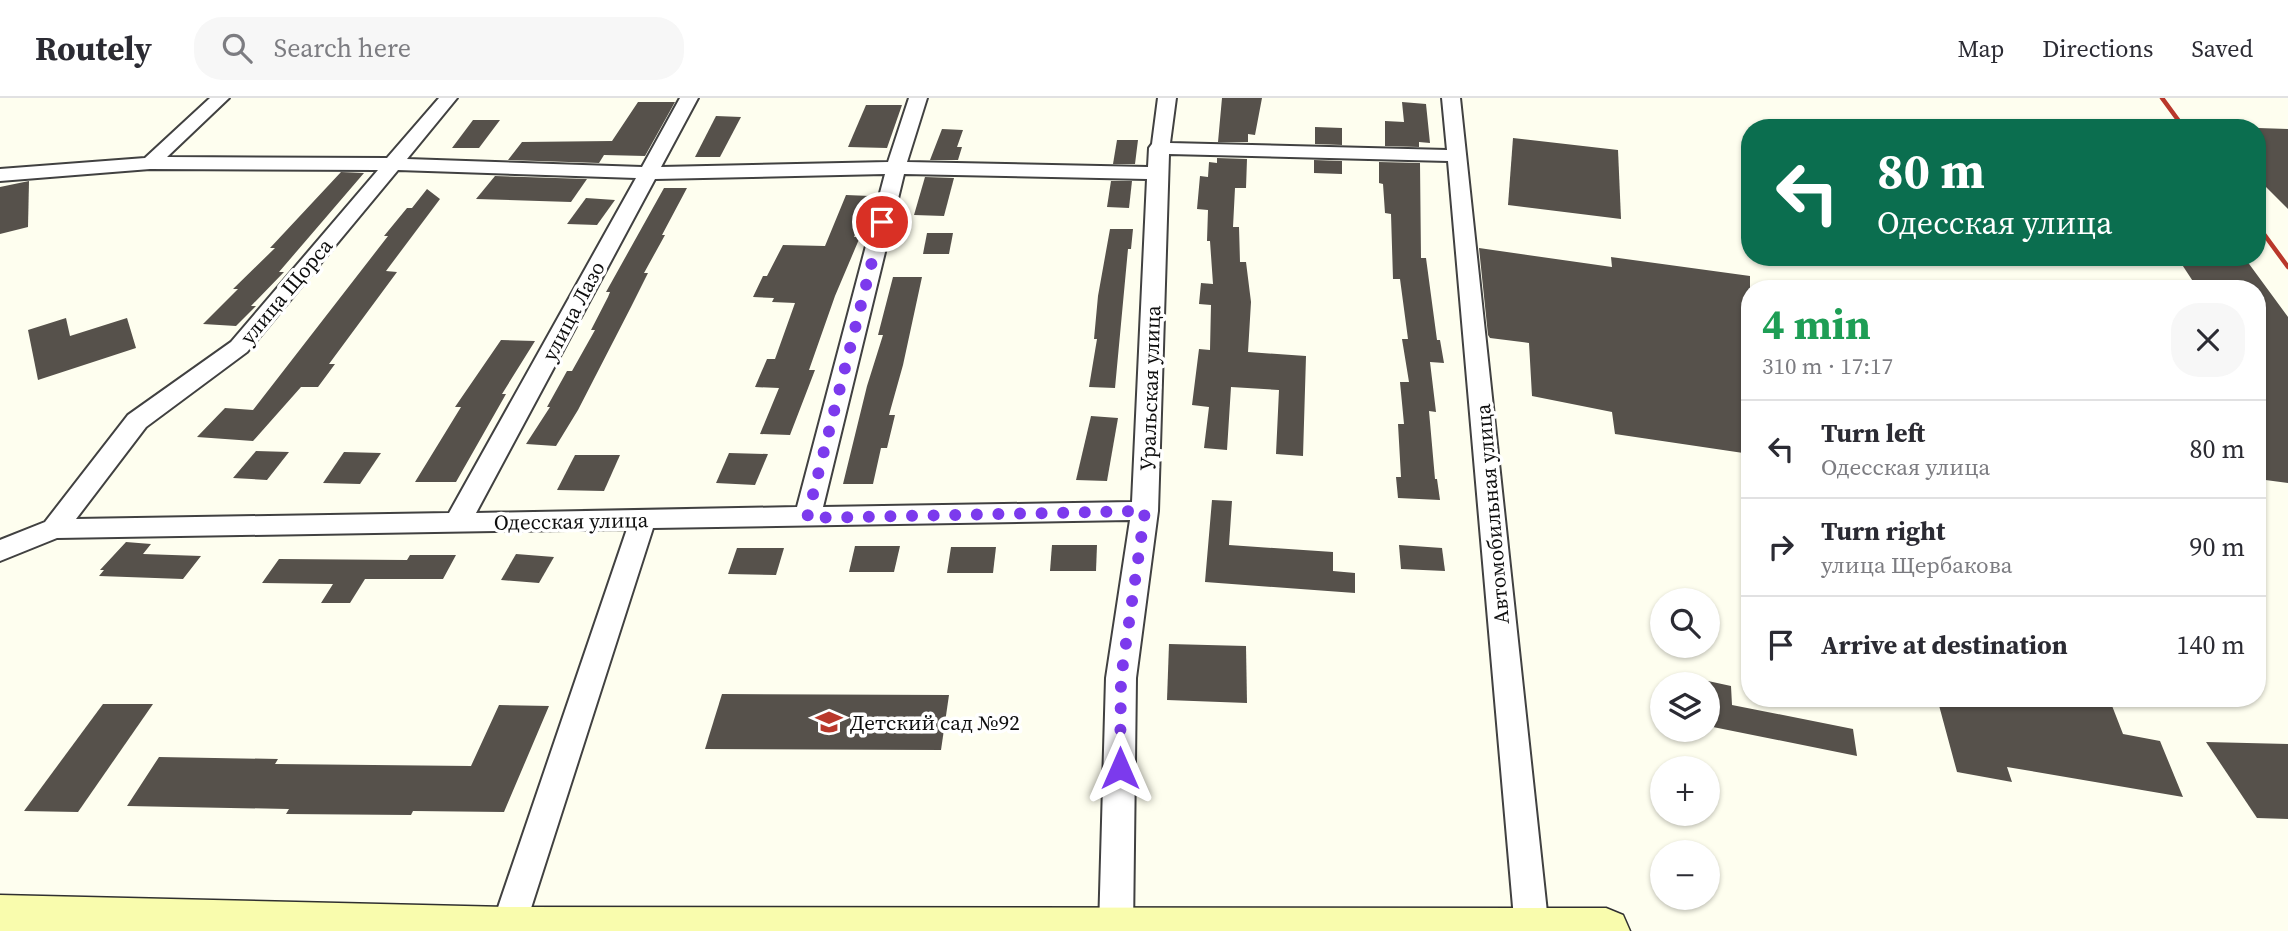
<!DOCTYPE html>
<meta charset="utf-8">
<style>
:root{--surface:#fff;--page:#f7f7f7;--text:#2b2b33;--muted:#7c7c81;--line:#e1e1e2}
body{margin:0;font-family:"Source Serif 4",serif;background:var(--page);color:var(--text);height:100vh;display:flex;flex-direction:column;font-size:26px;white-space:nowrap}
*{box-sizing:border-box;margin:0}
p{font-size:23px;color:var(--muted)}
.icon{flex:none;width:38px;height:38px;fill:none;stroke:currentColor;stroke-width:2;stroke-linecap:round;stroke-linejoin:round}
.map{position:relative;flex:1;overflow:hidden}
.sheet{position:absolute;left:1741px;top:182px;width:525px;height:427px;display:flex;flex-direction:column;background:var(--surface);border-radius:28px;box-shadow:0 2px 5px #0004}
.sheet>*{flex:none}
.banner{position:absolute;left:1741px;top:21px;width:525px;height:147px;border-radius:28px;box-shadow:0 2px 5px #0004;background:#0b6e4f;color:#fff;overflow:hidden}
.fabs{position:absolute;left:1650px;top:490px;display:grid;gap:14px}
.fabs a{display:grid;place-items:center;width:70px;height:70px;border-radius:50%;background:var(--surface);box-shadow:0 2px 5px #0004;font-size:35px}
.pin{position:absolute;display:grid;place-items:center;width:60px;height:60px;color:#fff;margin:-30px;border:4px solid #fff;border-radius:50%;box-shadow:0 2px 7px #0007}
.me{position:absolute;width:77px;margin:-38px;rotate:0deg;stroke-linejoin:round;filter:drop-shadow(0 0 5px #0008)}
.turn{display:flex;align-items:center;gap:24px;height:147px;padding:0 21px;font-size:32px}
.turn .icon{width:91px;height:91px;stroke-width:2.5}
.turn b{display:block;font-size:49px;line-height:60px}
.round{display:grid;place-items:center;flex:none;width:74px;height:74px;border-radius:28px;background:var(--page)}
.summary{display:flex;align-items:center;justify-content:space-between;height:119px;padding:0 21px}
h1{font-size:42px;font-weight:700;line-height:52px;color:#1e9e55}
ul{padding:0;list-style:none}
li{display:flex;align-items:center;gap:21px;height:98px;padding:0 21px;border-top:2px solid var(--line)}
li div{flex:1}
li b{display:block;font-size:26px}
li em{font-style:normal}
header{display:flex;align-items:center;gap:42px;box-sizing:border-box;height:98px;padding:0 35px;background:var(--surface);border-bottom:2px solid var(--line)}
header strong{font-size:33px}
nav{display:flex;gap:38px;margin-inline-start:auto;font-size:24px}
.search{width:490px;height:63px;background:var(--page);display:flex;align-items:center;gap:18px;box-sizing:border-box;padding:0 24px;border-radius:28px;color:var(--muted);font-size:26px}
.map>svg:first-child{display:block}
.building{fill:#56514b}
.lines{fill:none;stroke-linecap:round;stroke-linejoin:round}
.minor-casing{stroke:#414141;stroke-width:4}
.secondary-casing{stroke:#303030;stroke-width:3}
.minor{fill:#fff;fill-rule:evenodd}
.secondary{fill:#f9fcad;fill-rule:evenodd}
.rail{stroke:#b9382b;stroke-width:4.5}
.route{stroke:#7c3aed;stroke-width:12;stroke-dasharray:0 21.6}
.labels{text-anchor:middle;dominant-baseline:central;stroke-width:7;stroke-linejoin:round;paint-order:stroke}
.street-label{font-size:21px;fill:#0e0e0e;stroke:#fff}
.poi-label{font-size:21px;fill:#0e0e0e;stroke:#fff;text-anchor:start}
</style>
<header>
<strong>Routely</strong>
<div class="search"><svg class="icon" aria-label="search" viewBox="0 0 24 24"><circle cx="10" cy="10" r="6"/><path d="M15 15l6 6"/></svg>Search here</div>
<nav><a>Map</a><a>Directions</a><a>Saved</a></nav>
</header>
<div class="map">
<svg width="2288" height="833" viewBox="0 0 2288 833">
<rect width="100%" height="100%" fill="#fefeef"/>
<g class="building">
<path d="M1222 0H1262L1255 37 1248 36V44H1218Z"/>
<path d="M638 4H675L645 58 604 57 599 65 508 62 522 44 612 43Z"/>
<path d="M1402 4 1426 6 1430 45 1419 44V49L1385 48V23L1404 24Z"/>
<path d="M866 7H902L887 50 848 49Z"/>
<path d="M716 18 741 19 720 59H695Z"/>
<path d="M473 22H500L479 50H452Z"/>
<path d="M1315 29 1342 30V47L1315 46Z"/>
<path d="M2258 30 2288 31V111L2258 81Z"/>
<path d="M942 31 963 32 957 49H962L958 62H930Z"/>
<path d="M1513 40 1618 52 1621 121 1508 107Z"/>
<path d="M1117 42H1138L1135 66H1113Z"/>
<path d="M1217 60 1247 61 1246 90H1235L1233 129H1239L1240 164H1246L1251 204 1248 254 1306 258 1303 358 1276 356 1279 292 1231 289 1227 352 1204 350 1209 309 1192 307 1199 251 1210 252 1211 207 1199 206 1201 185 1213 186 1210 143H1207L1208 112 1197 111 1200 78 1208 79 1209 64 1217 65Z"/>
<path d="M1314 62 1342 63V76L1314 75Z"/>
<path d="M1379 64 1420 65 1421 160H1426L1437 242H1440L1444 265 1430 264 1436 314 1429 313 1435 381H1437L1440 402 1398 400 1396 379H1401L1398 326H1404L1400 284H1409L1402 241H1408L1400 181H1393L1391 116 1385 115 1383 86 1379 85Z"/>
<path d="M341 74 364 75 279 174H284L251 208H256L236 228 203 226 238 191H233L275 150H270Z"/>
<path d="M495 78 587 81 571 104 476 101Z"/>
<path d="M925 79 954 80 944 118 914 117Z"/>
<path d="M29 83 28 129 0 136V89Z"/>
<path d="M1111 83H1132L1129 110 1107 109Z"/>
<path d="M664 90H687L662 137H665L644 175H648L631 209 578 312 556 348 526 346 550 309H547L567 273H572L595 232H591L608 199 610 194H606Z"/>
<path d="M427 91 440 101 386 173 397 174 329 266H335L318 289H301L253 343 197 339 225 310 253 312 388 138H384L407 110H412Z"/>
<path d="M846 97 870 98 854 139H860L835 198 809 272H815L790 337 760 336 779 290 755 289 767 261H775L795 205 772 204 774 200 753 199 763 178H767L783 147 825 148Z"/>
<path d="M586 100 615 102 597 127 567 126Z"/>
<path d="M1110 131H1133L1131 151H1128L1115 290 1089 289 1097 241H1094L1098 198Z"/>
<path d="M927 135H953L949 156H923Z"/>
<path d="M1479 150 1612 169 1611 159 1750 178V356L1615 336 1612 314 1532 298 1529 245 1490 240 1488 237Z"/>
<path d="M2177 159H2244L2288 219V385L2258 381V191H2198Z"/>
<path d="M893 179H922L903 267 889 317H895L887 350H881L873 386H843L867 288 883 237H878Z"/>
<path d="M66 220 70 238 127 220 136 250 38 282 28 232Z"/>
<path d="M501 242 535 243 502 296H506L456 384H415L461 309H455Z"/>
<path d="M1091 318 1118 320 1107 383 1076 382Z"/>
<path d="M256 353 289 354 267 382 233 380Z"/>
<path d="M344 354 381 355 360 386 323 385Z"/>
<path d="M729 355 768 356 755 387 716 385Z"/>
<path d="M575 357H620L604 393 557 392Z"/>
<path d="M1212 402 1232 403 1229 447 1333 454V473L1355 475V495L1205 484Z"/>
<path d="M126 444 151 446 143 456 201 458 183 481 99 478 104 472H100Z"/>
<path d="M1052 447H1097L1096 473H1050Z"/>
<path d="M1399 447 1442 450 1445 473 1401 471Z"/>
<path d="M855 448H900L894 474H849Z"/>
<path d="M951 449H996L993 475H947Z"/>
<path d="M737 450H784L776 477 728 476Z"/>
<path d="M516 456 554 459 539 485 501 482Z"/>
<path d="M410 457H456L443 481H365L350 505H321L333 486 262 485 279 461 407 462Z"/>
<path d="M1169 546 1246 548 1247 605 1167 602Z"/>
<path d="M1708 583 1731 588 1732 607 1853 631 1857 658 1708 628Z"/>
<path d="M722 596 949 597 941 652 705 651Z"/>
<path d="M1937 600H2109L2123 636 2160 643 2183 699 2007 669 2012 684 1957 674Z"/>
<path d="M103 606H153L78 714 24 713Z"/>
<path d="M499 607 549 608 504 714 413 713 411 717 286 716 289 711 127 708 159 659 278 661 275 666 471 668Z"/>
<path d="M2206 644 2288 646V721L2257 720Z"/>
</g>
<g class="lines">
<g class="minor-casing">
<path id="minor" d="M210 0H229L167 59 387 60 439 0H457L407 61 642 69 680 0H698L661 69 888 64 909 0H927L907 64 1148 69 1149 50 1152 46 1158 0H1176L1170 45 1447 52 1442 0H1460L1549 833 1515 832 1448 63 1169 56 1158 413 1136 580 1133 833 1099 831 1106 580 1130 422 653 430 524 832 490 833 627 431 57 440 0 463V442L45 424 128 317 231 244 378 72 150 71 0 83V71L145 60ZM398 72 636 80 449 415 76 421 146 329 247 254ZM885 76 797 409 476 415 655 81ZM904 76 1147 81 1132 404 823 409Z"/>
</g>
<g class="secondary-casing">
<path id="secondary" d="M0 797 507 809 1606 810 1623 817 1630 833H0Z"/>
</g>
<use href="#minor" class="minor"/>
<use href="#secondary" class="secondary"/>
<g class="rail">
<path d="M2162 0 2184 30"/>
<path d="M2258 128 2288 169"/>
</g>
</g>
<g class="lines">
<path class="route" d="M882 124 807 420 1145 413 1121 580 1120 670"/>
</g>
<defs>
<g id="school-bare" transform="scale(2.1)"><path d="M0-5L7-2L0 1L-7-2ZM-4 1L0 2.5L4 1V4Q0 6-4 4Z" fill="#b9382b" stroke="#fff" stroke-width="2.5" paint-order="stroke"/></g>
</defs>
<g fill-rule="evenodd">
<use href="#school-bare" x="829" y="624"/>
</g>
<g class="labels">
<g class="street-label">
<text transform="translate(286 193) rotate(-50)">улица Щорса</text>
<text transform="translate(573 213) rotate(-62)">улица Лазо</text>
<text transform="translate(1150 290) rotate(-88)">Уральская улица</text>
<text transform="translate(1492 416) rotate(-95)">Автомобильная улица</text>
<text transform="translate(571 423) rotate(-1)">Одесская улица</text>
</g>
<g class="poi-label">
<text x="850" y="624">Детский сад №92</text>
</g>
</g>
</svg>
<div class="fabs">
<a><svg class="icon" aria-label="search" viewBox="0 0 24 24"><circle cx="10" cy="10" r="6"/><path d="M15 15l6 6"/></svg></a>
<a><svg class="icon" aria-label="layers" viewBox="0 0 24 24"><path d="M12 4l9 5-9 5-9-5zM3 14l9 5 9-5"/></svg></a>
<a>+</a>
<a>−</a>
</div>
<div class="pin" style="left:882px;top:124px;background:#d93025"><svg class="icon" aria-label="arrive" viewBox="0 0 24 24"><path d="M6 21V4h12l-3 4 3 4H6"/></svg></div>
<svg class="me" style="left:1120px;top:670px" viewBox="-20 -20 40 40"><path d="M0-17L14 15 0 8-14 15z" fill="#7c3aed" stroke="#fff" stroke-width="4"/></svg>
<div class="banner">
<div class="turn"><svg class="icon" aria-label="left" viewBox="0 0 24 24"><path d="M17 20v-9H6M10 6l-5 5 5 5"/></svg><div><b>80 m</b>Одесская улица</div></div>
</div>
<section class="sheet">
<div class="summary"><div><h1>4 min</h1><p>310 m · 17:17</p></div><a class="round"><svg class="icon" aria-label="close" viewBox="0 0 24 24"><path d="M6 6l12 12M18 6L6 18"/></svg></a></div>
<ul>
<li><svg class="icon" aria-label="left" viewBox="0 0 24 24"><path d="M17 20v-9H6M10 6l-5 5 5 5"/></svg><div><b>Turn left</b><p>Одесская улица</p></div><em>80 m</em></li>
<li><svg class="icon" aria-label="right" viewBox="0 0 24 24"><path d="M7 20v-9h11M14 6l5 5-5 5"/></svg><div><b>Turn right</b><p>улица Щербакова</p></div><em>90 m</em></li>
<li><svg class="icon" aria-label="arrive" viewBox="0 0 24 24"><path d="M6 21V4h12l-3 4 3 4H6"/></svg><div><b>Arrive at destination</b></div><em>140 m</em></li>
</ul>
</section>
</div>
